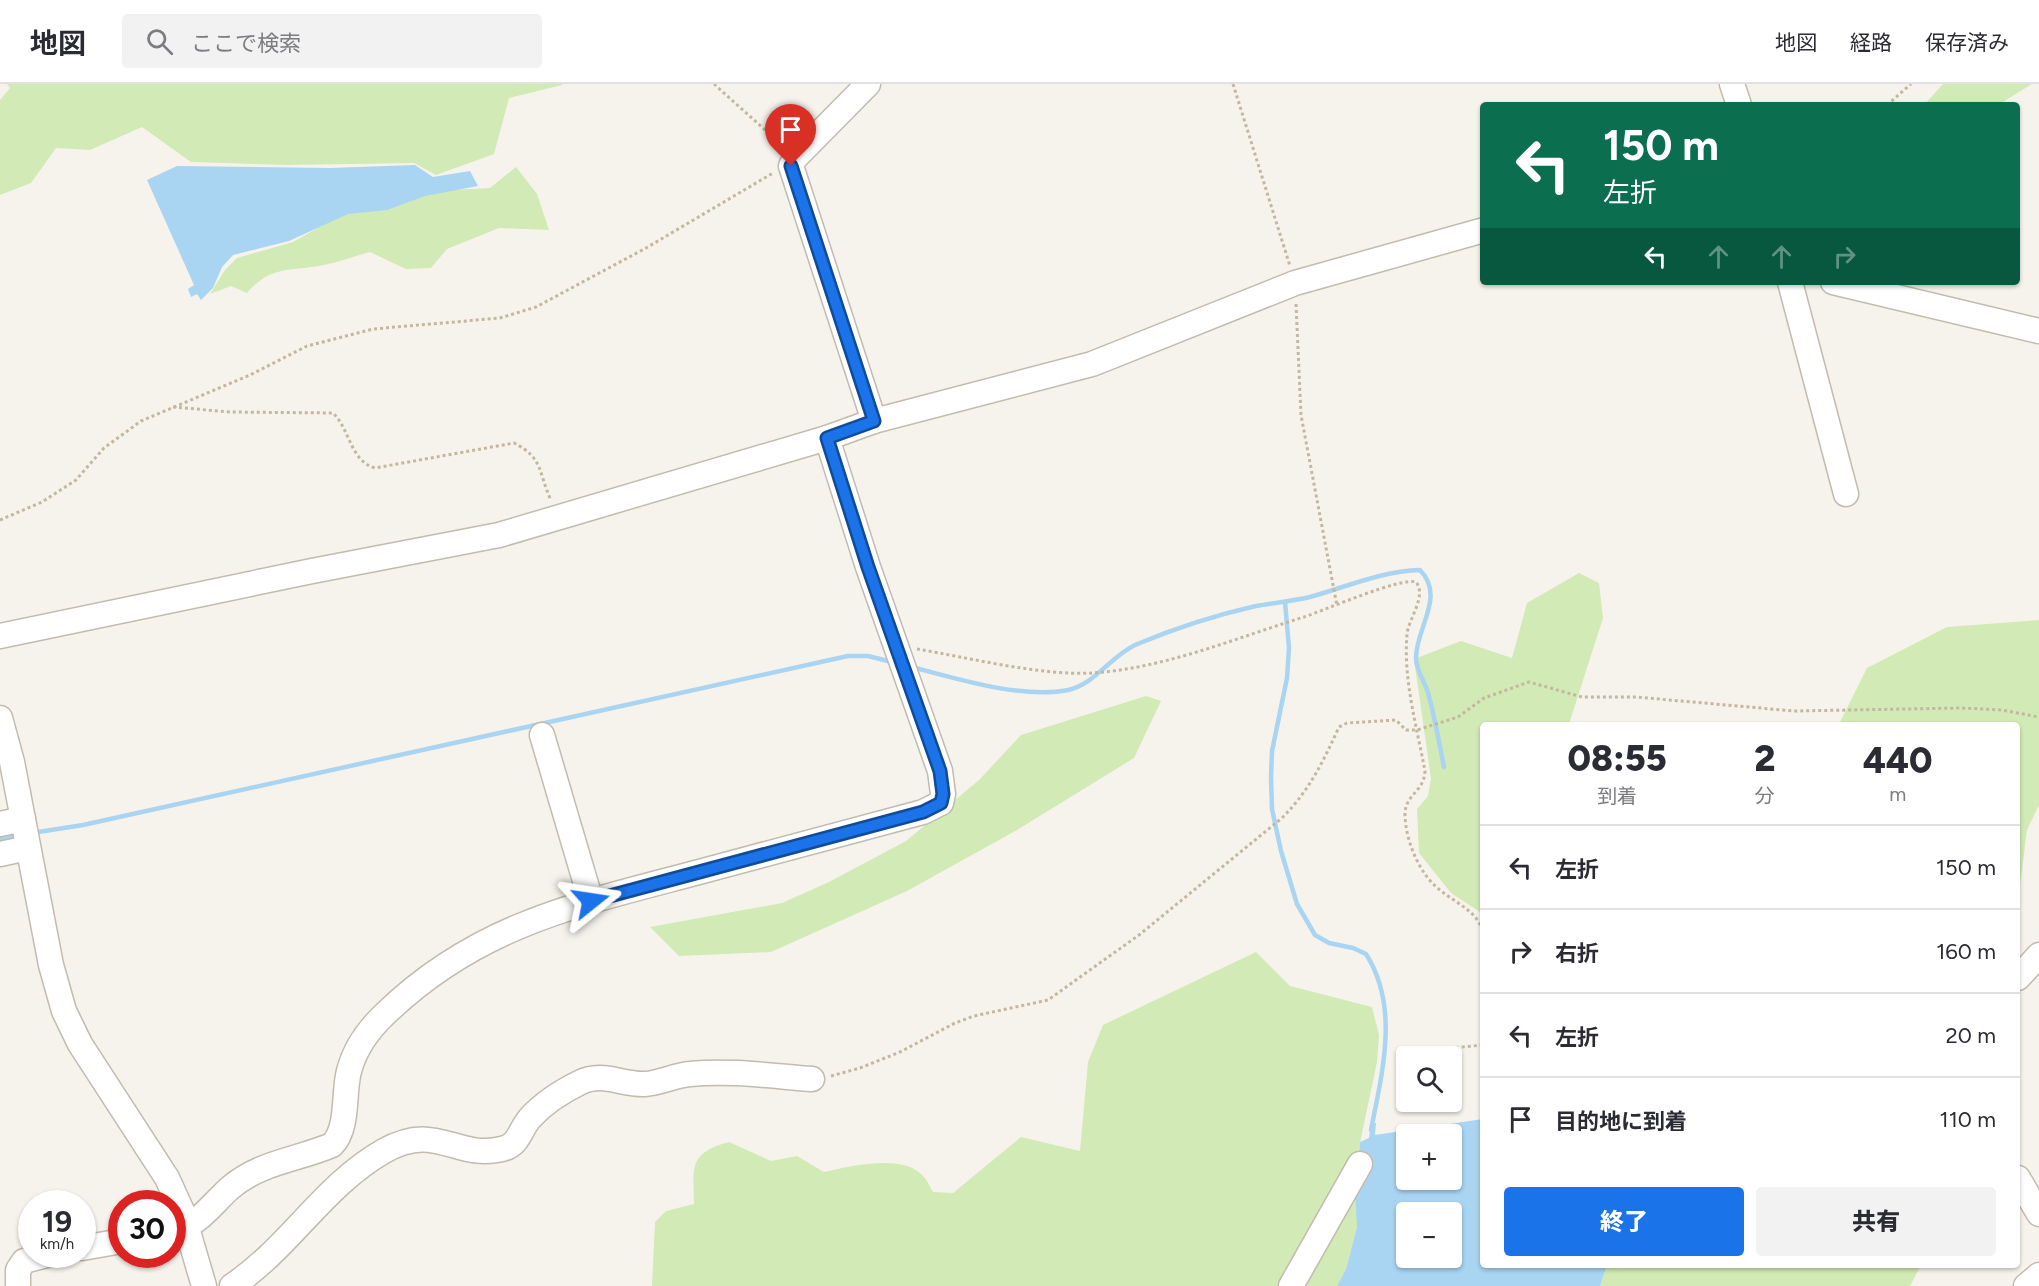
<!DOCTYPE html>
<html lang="ja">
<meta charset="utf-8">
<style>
:root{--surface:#fff;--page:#f2f2f3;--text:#2b2b33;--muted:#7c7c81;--line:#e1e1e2;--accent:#1a73e8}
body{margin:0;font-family:Figtree,"Noto Sans JP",sans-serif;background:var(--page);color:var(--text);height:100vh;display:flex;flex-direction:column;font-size:22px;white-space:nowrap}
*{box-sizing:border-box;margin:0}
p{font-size:20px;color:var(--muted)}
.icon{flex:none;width:33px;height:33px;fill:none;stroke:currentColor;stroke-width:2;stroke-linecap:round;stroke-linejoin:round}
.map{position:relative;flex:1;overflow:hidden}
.side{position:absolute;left:1480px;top:638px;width:540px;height:546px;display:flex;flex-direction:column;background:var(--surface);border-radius:6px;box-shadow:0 2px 4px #0004}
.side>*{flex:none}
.hud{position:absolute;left:1480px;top:18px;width:540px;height:183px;border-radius:6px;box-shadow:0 2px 4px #0004;background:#0b6e4f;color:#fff;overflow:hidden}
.fabs{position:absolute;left:1396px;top:962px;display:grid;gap:12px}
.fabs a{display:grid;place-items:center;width:66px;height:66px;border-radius:6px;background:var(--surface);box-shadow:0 2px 4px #0004;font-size:30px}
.speed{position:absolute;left:18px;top:1106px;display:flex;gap:12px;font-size:30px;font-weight:700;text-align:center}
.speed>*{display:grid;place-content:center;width:78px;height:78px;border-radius:50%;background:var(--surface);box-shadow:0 2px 4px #0004;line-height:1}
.speed small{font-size:15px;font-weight:400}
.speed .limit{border:9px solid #d22;background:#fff;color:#111}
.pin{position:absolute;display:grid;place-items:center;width:51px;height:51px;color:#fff;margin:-62px -26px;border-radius:50% 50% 50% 0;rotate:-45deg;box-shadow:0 0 6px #0007}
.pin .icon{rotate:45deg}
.me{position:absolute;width:66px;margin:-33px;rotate:75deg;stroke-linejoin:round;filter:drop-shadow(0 0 4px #0008)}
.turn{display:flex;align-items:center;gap:21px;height:126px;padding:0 24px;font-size:27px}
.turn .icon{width:78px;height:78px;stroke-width:2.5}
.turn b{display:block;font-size:42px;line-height:51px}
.lanes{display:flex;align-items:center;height:57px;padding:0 24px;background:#0003;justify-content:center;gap:30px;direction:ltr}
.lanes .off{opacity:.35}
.eta{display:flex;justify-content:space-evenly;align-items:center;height:102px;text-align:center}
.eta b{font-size:36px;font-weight:800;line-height:42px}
.button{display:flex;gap:12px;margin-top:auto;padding:12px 24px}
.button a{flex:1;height:69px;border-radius:6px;background:var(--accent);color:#fff;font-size:24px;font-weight:800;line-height:69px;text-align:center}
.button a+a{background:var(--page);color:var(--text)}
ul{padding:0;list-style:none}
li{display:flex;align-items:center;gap:18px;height:84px;padding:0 24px;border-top:2px solid var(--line)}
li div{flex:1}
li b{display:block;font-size:22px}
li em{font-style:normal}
header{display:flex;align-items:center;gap:36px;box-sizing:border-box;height:84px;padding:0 30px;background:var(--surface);border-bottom:2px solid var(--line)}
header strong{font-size:28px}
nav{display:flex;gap:33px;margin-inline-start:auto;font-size:21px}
.search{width:420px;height:54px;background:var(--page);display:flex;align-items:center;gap:15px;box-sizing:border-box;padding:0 21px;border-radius:6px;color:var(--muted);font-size:22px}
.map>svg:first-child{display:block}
.green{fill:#d2eab5}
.water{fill:#a9d4f2;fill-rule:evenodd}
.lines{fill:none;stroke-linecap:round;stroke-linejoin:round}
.stream{stroke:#a9d4f2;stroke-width:4.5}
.minor-casing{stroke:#c2bbae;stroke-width:27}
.path{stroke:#c4b79f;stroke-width:3;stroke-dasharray:3 3;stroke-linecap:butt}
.minor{stroke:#fff;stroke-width:24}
.route-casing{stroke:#114b97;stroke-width:15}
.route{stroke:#1a73e8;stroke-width:10}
</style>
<header>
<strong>地図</strong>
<div class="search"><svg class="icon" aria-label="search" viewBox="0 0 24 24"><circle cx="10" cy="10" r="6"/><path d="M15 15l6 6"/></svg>ここで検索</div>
<nav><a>地図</a><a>経路</a><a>保存済み</a></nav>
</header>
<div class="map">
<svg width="2039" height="1202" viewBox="0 0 2039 1202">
<rect width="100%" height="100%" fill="#f6f3ec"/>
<g class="green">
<path d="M7 0H562V1L509 14 494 70 436 91 414 79 286 81 191 78 142 43 90 66 56 64 31 99 0 111V16L10 4Z"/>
<path d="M1943 0H2032L1998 21H1924Z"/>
<path d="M516 83 537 110 549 146 499 144 447 165 431 184 406 185 370 168C355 172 339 178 324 181 291 188 272 180 247 209L231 202 210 210 225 186 237 174 293 158 346 128 433 107 490 104Z"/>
<path d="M1579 489 1599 499 1603 534 1569 640H1484L1483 830 1451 809 1419 769 1417 725 1428 712 1431 695 1414 575 1461 557 1512 574 1527 519Z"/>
<path d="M2039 536V721L2027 746 2018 817V640H1839L1867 584 1947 543Z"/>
<path d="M1146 612 1161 617 1134 674 1017 746 907 807 771 868 679 872 650 843 782 819 829 798 906 757 979 696 1021 651Z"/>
<path d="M1256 868 1290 902 1372 923 1379 951 1377 978 1357 1073V1143L1346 1185 1337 1202H652L655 1138 666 1127 694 1120C693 1082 689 1069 729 1058L771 1077 797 1072 824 1088C849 1082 904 1069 923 1092 927 1096 930 1103 933 1108L953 1109 1021 1053 1080 1067 1088 978 1103 941Z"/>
<path d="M1607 1181H1921L1910 1202H1600Z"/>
</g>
<g class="water">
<path d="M415 81 433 93 470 87 478 102 425 112 387 126 348 130 289 157 233 171 222 183 213 204 201 216 197 210 191 213 188 205 194 201 147 96 177 82 330 84Z"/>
<path d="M1483 1035 1484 1180 1607 1181 1600 1202H1337L1346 1185 1357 1143 1355 1106 1360 1058 1369 1054 1371 1040 1376 1039 1375 1051ZM1407 1050H1452V1095H1407ZM1407 1128H1452V1173H1407Z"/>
</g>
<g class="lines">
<g class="stream">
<path d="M1285 518 1289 564 1287 594 1272 667 1271 694 1272 725 1281 767 1297 820 1315 851 1329 859 1353 864 1366 870C1400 923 1382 989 1371 1046"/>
<path d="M912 583C957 595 1022 615 1068 606 1095 600 1110 573 1135 561 1173 545 1216 531 1256 522 1274 519 1292 517 1310 513 1346 503 1382 487 1420 486 1446 513 1416 543 1416 574 1416 587 1425 597 1428 609 1435 633 1439 659 1444 683"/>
<path d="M32 749 83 741 848 572H868L892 578"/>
<path d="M0 755 18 752"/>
</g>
<g class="minor-casing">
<g id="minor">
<path d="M868 0 795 74 791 82 874 337"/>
<path d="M1732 0 1739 21"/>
<path d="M1790 198 1846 410"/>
<path d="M1833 198 2039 247"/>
<path d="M0 552 312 487 499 451 827 354 874 337 1092 280 1295 199 1484 146"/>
<path d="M0 634 12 678 51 881 64 927 80 960 167 1094 182 1127 204 1202"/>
<path d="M542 651 591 817"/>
<path d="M0 740 23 735"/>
<path d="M0 770 28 764"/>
<path d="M2018 894 2039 871"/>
<path d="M2018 1094 2039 1130"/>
<path d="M172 1147C197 1143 212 1120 230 1104 260 1078 297 1076 332 1061 349 1044 343 1009 349 987 355 964 368 946 385 930 478 840 579 820 699 788 774 768 849 748 923 728L941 719 943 710 940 687 868 483 827 354"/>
<path d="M82 1164 122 1157"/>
<path d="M18 1202V1186L24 1177 51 1170"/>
<path d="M232 1202C289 1164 324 1101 384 1067 436 1037 455 1076 502 1065 520 1061 520 1044 531 1033 543 1020 563 1007 579 999 603 987 621 1001 645 1000 661 999 675 991 690 990 730 986 772 992 812 995"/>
<path d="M1291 1202 1360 1080"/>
<path d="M2026 1202 2039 1191"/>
</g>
</g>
<g class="path">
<path d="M714 0 782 61"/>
<path d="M1233 0 1290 182"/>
<path d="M1887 21 1911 0"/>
<path d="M1296 220 1301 331 1337 522"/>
<path d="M173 323 230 328 333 329C350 345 350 377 375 384L514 359C544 374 538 389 551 416"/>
<path d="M0 436 42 418 76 396 104 364 141 337 250 291 307 262 373 245 500 234 536 223 646 164 773 89"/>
<path d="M917 565C970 574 1042 592 1093 589 1165 584 1236 554 1304 533 1325 526 1401 493 1416 498 1427 512 1409 534 1407 550 1403 595 1417 644 1425 687 1424 709 1404 710 1405 732 1406 757 1419 790 1440 806 1457 820 1480 828 1484 852"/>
<path d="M1414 967 1484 961"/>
<path d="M831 992 860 984 900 968 955 939 974 932 1048 916 1139 851 1282 734C1309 707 1323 678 1339 643L1347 639 1396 636 1406 646H1417L1458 633 1484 614 1529 598 1582 613H1636L1794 627 1962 624 2002 626 2039 633"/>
</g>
<use href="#minor" class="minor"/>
</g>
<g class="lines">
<g class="route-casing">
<path id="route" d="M591 817 923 728 941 719 943 710 940 687 868 483 827 354 874 337 791 82"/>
</g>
<use href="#route" class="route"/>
</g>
</svg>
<div class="fabs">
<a><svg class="icon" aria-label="search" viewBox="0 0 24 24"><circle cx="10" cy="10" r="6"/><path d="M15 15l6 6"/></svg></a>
<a>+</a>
<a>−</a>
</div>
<div class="speed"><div>19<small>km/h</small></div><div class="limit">30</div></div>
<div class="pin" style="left:791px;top:82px;background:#d93025"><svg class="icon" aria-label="arrive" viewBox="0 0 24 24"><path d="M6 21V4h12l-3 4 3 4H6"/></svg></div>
<svg class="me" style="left:591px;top:817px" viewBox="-20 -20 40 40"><path d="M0-17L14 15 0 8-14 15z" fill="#1a73e8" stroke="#fff" stroke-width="4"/></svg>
<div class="hud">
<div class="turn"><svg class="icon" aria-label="left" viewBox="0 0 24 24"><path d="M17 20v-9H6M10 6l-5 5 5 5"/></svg><div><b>150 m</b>左折</div></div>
<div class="lanes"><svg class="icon" aria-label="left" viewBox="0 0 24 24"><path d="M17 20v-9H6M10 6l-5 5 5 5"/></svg><svg class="icon off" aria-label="ahead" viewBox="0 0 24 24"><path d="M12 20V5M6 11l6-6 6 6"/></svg><svg class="icon off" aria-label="ahead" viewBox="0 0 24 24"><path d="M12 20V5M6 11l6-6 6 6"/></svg><svg class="icon off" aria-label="right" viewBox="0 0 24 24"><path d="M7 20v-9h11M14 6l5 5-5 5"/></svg></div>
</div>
<section class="side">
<div class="eta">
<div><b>08:55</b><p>到着</p></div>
<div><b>2</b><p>分</p></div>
<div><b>440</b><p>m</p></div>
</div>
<ul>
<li><svg class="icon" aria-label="left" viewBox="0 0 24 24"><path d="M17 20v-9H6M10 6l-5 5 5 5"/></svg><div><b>左折</b></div><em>150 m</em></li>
<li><svg class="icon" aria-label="right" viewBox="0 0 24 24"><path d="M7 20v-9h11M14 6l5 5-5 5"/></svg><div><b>右折</b></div><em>160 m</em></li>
<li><svg class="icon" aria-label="left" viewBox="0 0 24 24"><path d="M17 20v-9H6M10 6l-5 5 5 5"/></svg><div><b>左折</b></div><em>20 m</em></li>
<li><svg class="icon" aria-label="arrive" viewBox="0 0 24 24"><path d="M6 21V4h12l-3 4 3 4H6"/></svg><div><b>目的地に到着</b></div><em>110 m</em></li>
</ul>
<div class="button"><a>終了</a><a>共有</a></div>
</section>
</div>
